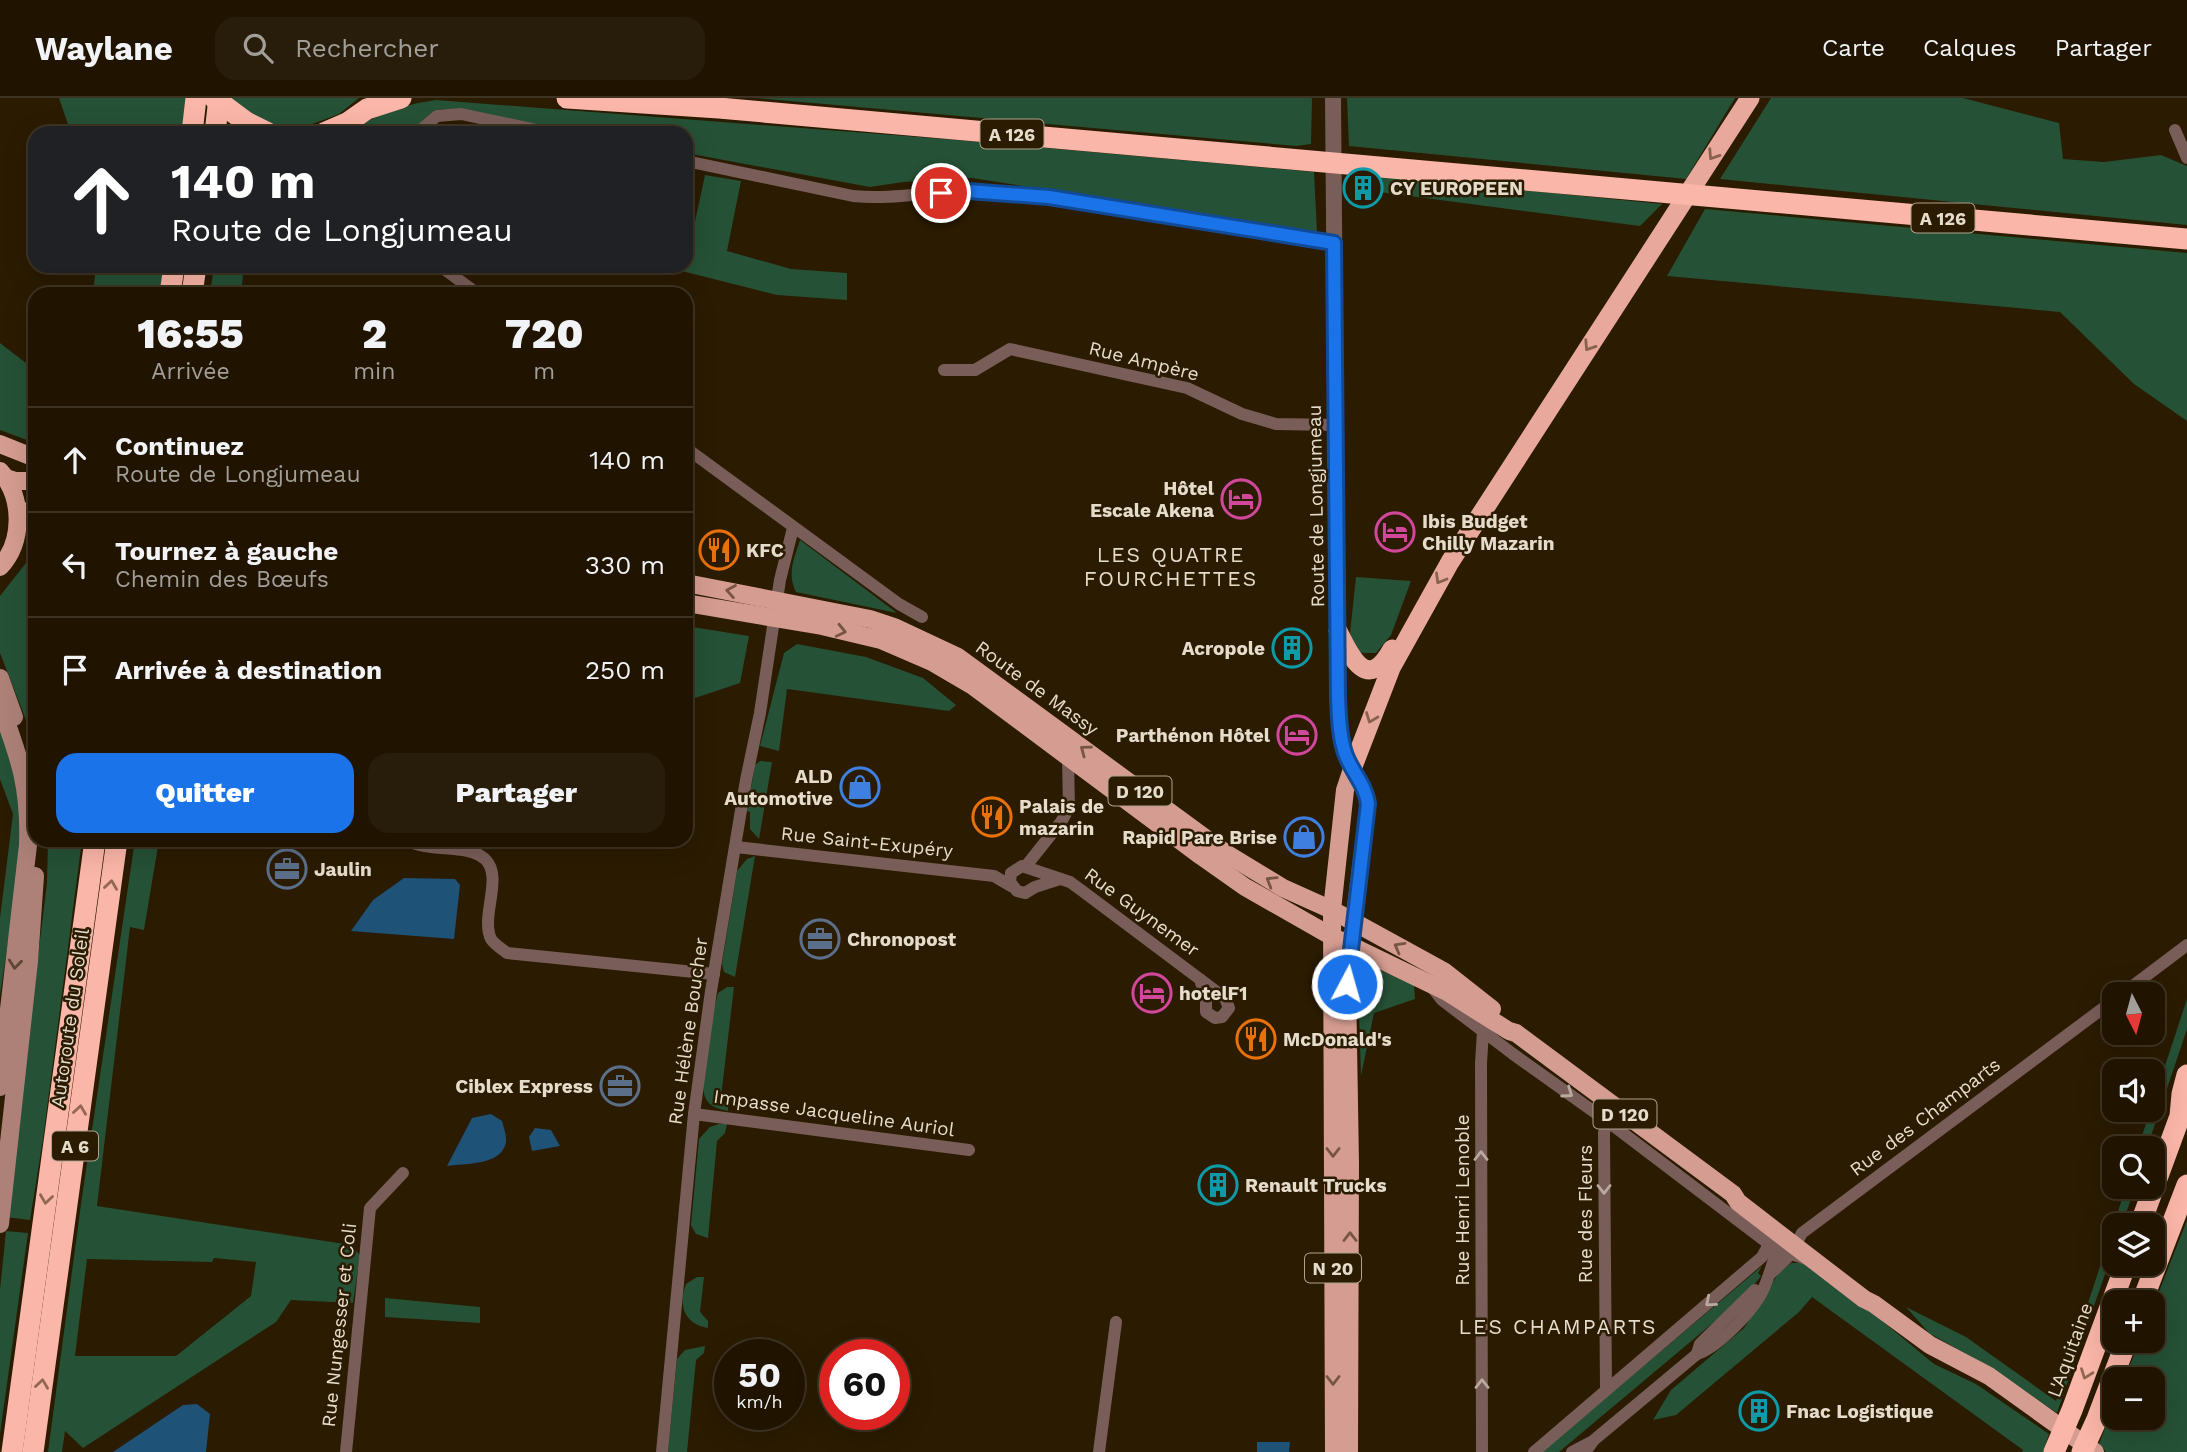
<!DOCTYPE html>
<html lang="fr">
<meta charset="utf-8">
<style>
:root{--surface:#201401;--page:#281d0b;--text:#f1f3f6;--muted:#a29e99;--line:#3d3323;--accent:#1a73e8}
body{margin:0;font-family:"Work Sans",sans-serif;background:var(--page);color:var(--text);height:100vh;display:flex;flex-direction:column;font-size:26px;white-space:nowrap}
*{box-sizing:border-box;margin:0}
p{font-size:23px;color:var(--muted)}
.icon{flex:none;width:38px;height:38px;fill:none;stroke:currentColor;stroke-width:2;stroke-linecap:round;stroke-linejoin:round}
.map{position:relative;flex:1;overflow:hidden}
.sheet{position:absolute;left:28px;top:189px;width:665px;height:560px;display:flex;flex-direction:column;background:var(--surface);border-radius:21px;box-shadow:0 7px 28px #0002,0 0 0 2px var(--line)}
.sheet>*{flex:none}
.hud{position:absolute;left:28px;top:28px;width:665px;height:147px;border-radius:21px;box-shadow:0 7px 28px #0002,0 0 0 2px var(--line);background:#202124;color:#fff;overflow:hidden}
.needle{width:46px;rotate:174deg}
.fabs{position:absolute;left:2102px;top:884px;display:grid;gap:14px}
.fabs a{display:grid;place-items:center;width:63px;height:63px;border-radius:14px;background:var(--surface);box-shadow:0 7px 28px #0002,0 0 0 2px var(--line);font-size:35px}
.speed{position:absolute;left:714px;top:1241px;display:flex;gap:14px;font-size:35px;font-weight:700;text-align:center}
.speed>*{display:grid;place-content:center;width:91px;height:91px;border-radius:50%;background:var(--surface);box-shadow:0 7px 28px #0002,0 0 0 2px var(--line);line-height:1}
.speed small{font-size:18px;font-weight:400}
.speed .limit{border:10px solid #d22;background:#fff;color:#111}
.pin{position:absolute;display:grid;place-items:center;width:60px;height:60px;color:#fff;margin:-30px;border:4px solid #fff;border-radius:50%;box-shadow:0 2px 7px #0007}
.me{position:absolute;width:77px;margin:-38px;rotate:6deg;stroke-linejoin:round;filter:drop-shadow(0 0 5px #0008)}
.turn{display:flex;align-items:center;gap:24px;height:147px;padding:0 28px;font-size:32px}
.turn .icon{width:91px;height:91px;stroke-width:2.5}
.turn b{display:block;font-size:49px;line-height:60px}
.eta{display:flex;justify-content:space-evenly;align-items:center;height:119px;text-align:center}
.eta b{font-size:42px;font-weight:800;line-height:49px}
.cta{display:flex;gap:14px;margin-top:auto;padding:14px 28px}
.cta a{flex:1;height:80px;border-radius:21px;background:var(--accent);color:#fff;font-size:28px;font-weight:800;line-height:80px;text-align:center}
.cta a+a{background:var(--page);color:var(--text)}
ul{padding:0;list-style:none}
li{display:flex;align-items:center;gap:21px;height:105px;padding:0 28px;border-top:2px solid var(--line)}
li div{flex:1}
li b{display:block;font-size:26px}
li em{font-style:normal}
header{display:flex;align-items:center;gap:42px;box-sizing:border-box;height:98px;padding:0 35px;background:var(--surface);border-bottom:2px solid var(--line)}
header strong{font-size:33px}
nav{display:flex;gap:38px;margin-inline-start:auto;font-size:24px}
.search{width:490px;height:63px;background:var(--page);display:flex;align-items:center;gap:18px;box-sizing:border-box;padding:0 24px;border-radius:21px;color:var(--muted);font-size:26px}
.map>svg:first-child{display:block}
.green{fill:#255136;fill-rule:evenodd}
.water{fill:#1e5277}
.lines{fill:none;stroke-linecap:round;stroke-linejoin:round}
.minor{stroke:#795d58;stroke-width:12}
.tertiary{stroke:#795d58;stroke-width:16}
.secondary{stroke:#ad8178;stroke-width:18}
.primary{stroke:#d59c91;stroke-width:18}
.trunk{stroke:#e8a99c;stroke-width:19}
.motorway{stroke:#fab6a8;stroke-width:21}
.oneway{stroke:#89624e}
.oneway2{stroke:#775542}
.oneway3{stroke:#926854}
.oneway4{stroke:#5e4431}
.oneway5{stroke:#baa99e}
.route-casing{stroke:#114b97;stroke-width:18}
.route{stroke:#1a73e8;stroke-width:12}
.labels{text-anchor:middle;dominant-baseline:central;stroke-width:5;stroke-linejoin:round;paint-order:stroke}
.shield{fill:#2a1b01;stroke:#aea28f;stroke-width:2}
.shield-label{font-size:18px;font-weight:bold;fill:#e6dccc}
.poi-label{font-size:19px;font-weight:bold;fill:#e6dccc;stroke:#2a1b01;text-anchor:start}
.street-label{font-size:19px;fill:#e6dccc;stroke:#2a1b01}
.neighbourhood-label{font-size:21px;letter-spacing:2px;fill:#e6dccc;stroke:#2a1b01}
</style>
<header>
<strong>Waylane</strong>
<div class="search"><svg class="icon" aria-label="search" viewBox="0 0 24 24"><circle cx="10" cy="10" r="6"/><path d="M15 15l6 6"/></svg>Rechercher</div>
<nav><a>Carte</a><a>Calques</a><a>Partager</a></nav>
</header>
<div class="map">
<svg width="2187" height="1354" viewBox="0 0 2187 1354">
<rect width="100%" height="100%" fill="#2a1b01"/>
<g class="green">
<path d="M59 0H189L184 35H71Z"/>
<path d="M230 0H359L339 16 307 28 274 26 251 19Z"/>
<path d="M755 0H1312L1311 46 1296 48Z"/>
<path d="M1347 0H1735L1686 81 1349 48Z"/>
<path d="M1771 0H1963L2059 25 2063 61 2104 64 2161 57 2187 68V127L1720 81Z"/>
<path d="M436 2 945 41 1314 74 1317 134 972 80 903 84 870 89 686 55V35H582L454 11 435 12 409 35H346C381 15 396 8 436 2Z"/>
<path d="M1360 76 1662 106 1640 128 1356 91Z"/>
<path d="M705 77 741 83 727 153 791 171 847 175V202L777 197 662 168H686V147H690Z"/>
<path d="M1705 111 2187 155V323L2134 286 2060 214 1667 178Z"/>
<path d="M96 168H165L161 196H93Z"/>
<path d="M214 168H244L241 196H210Z"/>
<path d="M0 245 35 272V345L0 332Z"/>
<path d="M35 427V645L0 555V498L26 465 31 436Z"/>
<path d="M800 442 897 515 796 494C787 475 794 461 800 442Z"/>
<path d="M1356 479 1411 483 1391 537 1376 555H1363L1354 552 1350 535Z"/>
<path d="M686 528 749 538 740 585 686 603Z"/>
<path d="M797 546 866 559 923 580 956 607 949 613 787 591 779 653 760 648 784 555Z"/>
<path d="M0 622 24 710 15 797 0 897V820L13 716 0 681Z"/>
<path d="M760 663 772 664 759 741 750 731V714L747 713 755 667Z"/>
<path d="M48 742H82L43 1041 30 1122 6 1119 47 785Z"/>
<path d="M135 742H159L144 832 130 829 97 1108 351 1147 360 1157 353 1205 291 1202 276 1224 83 1350 65 1333 62 1354H48L81 1106ZM214 1160 256 1164 251 1198 176 1258H75L87 1161 212 1164Z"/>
<path d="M755 758 735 879 724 874 722 866 737 773 747 761Z"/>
<path d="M1375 870 1414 887 1415 901 1374 915 1361 978 1358 880 1368 872Z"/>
<path d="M727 889H734L721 999 728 1007V1013C719 1011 709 1009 705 999 698 982 713 914 718 895Z"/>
<path d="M2187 901V931L2147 1050H2138Z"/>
<path d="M719 1026H727L725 1035 717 1043 708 1140 696 1136 691 1127 699 1041 710 1029Z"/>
<path d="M2126 1089H2135L2122 1127H2114V1150L2057 1315 1991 1270 1929 1235 1906 1209 1966 1239 2056 1303Z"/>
<path d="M2187 1122V1354H2106L2099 1346 2114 1307V1320H2152V1281H2124L2140 1243 2152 1242 2153 1209Z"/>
<path d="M6 1133 28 1135 0 1336V1192Z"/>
<path d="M1791 1165H1804L1869 1212 1934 1266 1976 1286 2049 1336 2043 1354H2022L2023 1352 1812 1199 1799 1214 1676 1317 1653 1322 1671 1292 1744 1230 1779 1174Z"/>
<path d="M1762 1168 1758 1175 1761 1178 1745 1198 1559 1354H1542Z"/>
<path d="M697 1179H704L700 1214 708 1223V1230C684 1226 678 1207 686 1186Z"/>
<path d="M385 1200 480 1209V1225L385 1219Z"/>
<path d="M705 1248 704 1255 696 1262 687 1354H668L677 1261 685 1252Z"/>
</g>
<g class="water">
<path d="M404 780 455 781 460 787 454 841 351 833 373 802Z"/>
<path d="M491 1016 502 1023C504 1030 507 1039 506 1045 500 1068 466 1065 447 1068L472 1020Z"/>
<path d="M535 1030 551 1032 560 1048 532 1053 529 1039Z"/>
<path d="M197 1306 210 1316 206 1354H113L183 1307Z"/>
<path d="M1257 1344H1290L1289 1354H1257Z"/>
</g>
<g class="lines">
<g class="minor">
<path d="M2175 32 2187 60"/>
<path d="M417 35 437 18 461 16 551 35"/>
<path d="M686 63 853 98C891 102 928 94 967 93 994 92 1022 96 1049 99L1334 145"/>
<path d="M440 168 478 196"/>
<path d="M944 272H975L1010 251 1187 290 1242 316 1276 326 1336 327"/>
<path d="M686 350 899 506 922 519"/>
<path d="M407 742C429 755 467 745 485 761 504 779 480 818 491 841 495 847 502 851 507 855L714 876"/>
<path d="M736 749 994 778 1011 788"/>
<path d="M1026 768 1061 724 1069 710 1068 660"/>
<path d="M1060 781 1035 789 1025 795 1017 793 1010 784 1011 775 1022 768 1070 784 1081 792 1225 900 1229 910 1222 919 1215 920 1206 914V902L1200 881"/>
<path d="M1432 889 1442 902 1513 956 1607 1023 1769 1146 1784 1154 1807 1161"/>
<path d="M2122 896 2187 847"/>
<path d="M694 1016 969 1052"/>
<path d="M1770 1176 1790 1157 1802 1135 2114 902"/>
<path d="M1697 1256 1700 1246 1755 1192"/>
<path d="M1606 1292 1604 1035 1607 1023"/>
<path d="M346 1354 370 1110 403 1075"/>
<path d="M662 1354 694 1016 711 893 746 682 760 615 780 482 793 430"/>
<path d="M1099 1354 1116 1224"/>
<path d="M1482 1354 1481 965 1483 933"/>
<path d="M1534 1354 1762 1159 1769 1146"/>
<path d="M1572 1354 1591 1344"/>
<path d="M1585 1354 1594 1342 1697 1256C1718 1249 1754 1212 1763 1192 1769 1179 1773 1165 1777 1151V1144"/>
</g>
<path class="tertiary" d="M1333 0 1338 600C1339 618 1339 637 1345 655 1351 673 1366 687 1368 706L1353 823"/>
<g class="secondary">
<path d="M0 580 14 619"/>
<path d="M0 607C20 661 30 689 28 747L0 989"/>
<path d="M0 1126 29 863 35 778"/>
</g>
<g class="primary">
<path d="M0 346 35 360"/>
<path d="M0 373C23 399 24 443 0 469"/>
<path d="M6 380 16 383H35"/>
<path d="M18 428 35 407"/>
<path d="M686 485 870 521 894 529 958 559 1227 756 1283 790 1332 812 1445 874 1492 911"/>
<path d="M686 505 822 528 881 542 932 564 973 588 1201 758 1245 789 1331 838 1447 894 1509 933 1516 935 1733 1096 1738 1104 1864 1201 1874 1206 1930 1247 1989 1278 2095 1354"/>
<path d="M1334 1354 1332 812 1345 692 1352 671"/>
<path d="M1349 1354 1350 1065 1347 886 1352 837"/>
</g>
<g class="trunk">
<path d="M1338 533C1351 560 1368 595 1392 551"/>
<path d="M1352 671 1391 570 1450 464 1750 0"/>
</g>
<g class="motorway">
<path d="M214 0 246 24 268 35"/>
<path d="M567 0 719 10 2187 141"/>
<path d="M192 35 196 0"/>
<path d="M215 35 219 0"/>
<path d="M324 35 347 25 367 11 401 0"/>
<path d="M170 196 174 168"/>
<path d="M192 196 196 168"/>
<path d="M2140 1127 2180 1018 2182 996 2187 977"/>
<path d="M2142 1204 2187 1087"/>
<path d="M12 1354 95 742"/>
<path d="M33 1354 117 742"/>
<path d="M2054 1354 2072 1312 2126 1166"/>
<path d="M2082 1354 2097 1321 2127 1242"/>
</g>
</g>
<defs><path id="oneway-chevron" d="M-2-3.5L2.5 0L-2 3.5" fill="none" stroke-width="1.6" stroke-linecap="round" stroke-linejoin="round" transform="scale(1.75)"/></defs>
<g class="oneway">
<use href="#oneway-chevron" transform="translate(1713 57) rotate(123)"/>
<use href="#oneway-chevron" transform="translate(1589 248) rotate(123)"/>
<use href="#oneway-chevron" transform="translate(1440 481) rotate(120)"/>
<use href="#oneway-chevron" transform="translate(1371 620) rotate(111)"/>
</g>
<g class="oneway2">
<use href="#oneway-chevron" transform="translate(731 493) rotate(-170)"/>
<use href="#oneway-chevron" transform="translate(841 533) rotate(13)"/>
<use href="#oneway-chevron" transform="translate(1085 652) rotate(-143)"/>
<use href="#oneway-chevron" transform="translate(1271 783) rotate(-149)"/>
<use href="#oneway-chevron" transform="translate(1399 849) rotate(-151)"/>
<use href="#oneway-chevron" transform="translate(1333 1054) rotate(90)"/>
<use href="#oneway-chevron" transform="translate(1350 1139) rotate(-90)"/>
<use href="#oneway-chevron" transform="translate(1333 1282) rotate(90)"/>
</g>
<g class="oneway3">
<use href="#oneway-chevron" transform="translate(111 787) rotate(-82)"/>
<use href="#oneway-chevron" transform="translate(80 1012) rotate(-82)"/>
<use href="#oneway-chevron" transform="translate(46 1101) rotate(98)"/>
<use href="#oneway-chevron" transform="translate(2086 1276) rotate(110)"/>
<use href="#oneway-chevron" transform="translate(42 1286) rotate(-82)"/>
</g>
<use class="oneway4" href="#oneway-chevron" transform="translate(15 866) rotate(96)"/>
<g class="oneway5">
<use href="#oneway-chevron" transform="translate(1568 995) rotate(35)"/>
<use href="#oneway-chevron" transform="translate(1481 1058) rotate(-90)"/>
<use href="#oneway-chevron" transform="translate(1604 1091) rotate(90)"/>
<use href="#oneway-chevron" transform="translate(1710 1204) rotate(140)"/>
<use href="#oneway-chevron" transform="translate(1482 1286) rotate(-90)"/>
</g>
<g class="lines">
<g class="route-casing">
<path id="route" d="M941 95 968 93 1049 99 1334 145 1338 600C1339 618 1339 637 1345 655 1351 673 1366 687 1368 706L1347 886"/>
</g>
<use href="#route" class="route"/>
</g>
<defs>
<g id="building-ring" transform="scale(2.0125)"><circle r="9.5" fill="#2a1b01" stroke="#0f9aa8" stroke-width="1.5"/><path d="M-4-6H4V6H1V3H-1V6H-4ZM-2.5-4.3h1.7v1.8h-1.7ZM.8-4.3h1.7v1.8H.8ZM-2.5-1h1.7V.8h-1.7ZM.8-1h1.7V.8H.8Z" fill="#0f9aa8"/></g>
<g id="hotel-ring" transform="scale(2.0125)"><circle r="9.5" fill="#2a1b01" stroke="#d1479c" stroke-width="1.5"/><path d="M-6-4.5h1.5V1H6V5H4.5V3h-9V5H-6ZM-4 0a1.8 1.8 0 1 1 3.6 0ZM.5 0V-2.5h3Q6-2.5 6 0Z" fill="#d1479c"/></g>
<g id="restaurant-ring" transform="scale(2.0125)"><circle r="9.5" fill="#2a1b01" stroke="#e8710a" stroke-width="1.5"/><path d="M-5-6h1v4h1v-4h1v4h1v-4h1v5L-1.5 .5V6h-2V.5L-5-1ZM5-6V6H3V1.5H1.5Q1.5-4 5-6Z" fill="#e8710a"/></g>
<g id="shop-ring" transform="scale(2.0125)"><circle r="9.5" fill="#2a1b01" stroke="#3f7fe0" stroke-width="1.5"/><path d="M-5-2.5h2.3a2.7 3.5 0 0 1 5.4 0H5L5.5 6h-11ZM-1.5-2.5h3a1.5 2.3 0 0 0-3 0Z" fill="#3f7fe0"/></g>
<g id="office-ring" transform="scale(2.0125)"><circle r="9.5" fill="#2a1b01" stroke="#5c6f8a" stroke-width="1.5"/><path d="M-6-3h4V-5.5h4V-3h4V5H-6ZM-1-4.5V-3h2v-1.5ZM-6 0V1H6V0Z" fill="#5c6f8a"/></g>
</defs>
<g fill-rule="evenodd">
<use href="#building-ring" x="1363" y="90"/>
<use href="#hotel-ring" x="1241" y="401"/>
<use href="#hotel-ring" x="1395" y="434"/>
<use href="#restaurant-ring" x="719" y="452"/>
<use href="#building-ring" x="1292" y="550"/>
<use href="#hotel-ring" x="1297" y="637"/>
<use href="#shop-ring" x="860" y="689"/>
<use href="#restaurant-ring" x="992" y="719"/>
<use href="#shop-ring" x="1304" y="739"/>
<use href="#office-ring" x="287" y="771"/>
<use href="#office-ring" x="820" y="841"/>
<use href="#hotel-ring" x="1152" y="895"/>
<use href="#restaurant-ring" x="1256" y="941"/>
<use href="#office-ring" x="620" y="988"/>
<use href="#building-ring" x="1218" y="1087"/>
<use href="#building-ring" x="1759" y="1313"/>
</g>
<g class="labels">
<g class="shield">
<rect x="980.5" y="21.5" width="63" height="29" rx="5"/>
<rect x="1911.5" y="105.5" width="63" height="29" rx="5"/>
<rect x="1108.5" y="678.5" width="63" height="29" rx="5"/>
<rect x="1593.5" y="1001.5" width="63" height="29" rx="5"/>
<rect x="52" y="1033.5" width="46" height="29" rx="5"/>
<rect x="1305" y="1155.5" width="56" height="29" rx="5"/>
</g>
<g class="shield-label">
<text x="1012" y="36">A 126</text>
<text x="1943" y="120">A 126</text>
<text x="1140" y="693">D 120</text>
<text x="1625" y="1016">D 120</text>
<text x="75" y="1048">A 6</text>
<text x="1333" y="1170">N 20</text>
</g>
<g class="poi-label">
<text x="1390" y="90">CY EUROPEEN</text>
<text x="1214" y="390" text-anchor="end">Hôtel<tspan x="1214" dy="22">Escale Akena</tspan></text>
<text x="1422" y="423">Ibis Budget<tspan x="1422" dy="22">Chilly Mazarin</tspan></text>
<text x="746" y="452">KFC</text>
<text x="1265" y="550" text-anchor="end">Acropole</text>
<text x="1270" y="637" text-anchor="end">Parthénon Hôtel</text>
<text x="833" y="678" text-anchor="end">ALD<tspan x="833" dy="22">Automotive</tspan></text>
<text x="1019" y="708">Palais de<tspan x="1019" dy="22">mazarin</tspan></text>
<text x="1277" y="739" text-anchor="end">Rapid Pare Brise</text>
<text x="314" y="771">Jaulin</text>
<text x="847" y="841">Chronopost</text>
<text x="1179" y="895">hotelF1</text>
<text x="1283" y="941">McDonald's</text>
<text x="593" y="988" text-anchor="end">Ciblex Express</text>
<text x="1245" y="1087">Renault Trucks</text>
<text x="1786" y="1313">Fnac Logistique</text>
</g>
<g class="street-label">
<text transform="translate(1144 263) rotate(14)">Rue Ampère</text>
<text transform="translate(1316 408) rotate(-91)">Route de Longjumeau</text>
<text transform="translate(1037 590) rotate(36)">Route de Massy</text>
<text transform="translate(867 744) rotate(6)">Rue Saint-Exupéry</text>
<text transform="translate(1142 814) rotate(36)">Rue Guynemer</text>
<text transform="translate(70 920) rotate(-82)">Autoroute du Soleil</text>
<text transform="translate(688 933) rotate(-82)">Rue Hélène Boucher</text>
<text transform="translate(834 1015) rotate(8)">Impasse Jacqueline Auriol</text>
<text transform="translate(1925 1019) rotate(-37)">Rue des Champarts</text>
<text transform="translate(1462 1102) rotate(-90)">Rue Henri Lenoble</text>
<text transform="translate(1585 1116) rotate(-90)">Rue des Fleurs</text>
<text transform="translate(339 1227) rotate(-84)">Rue Nungesser et Coli</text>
<text transform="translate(2070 1252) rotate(-70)">L'Aquitaine</text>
</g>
<g class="neighbourhood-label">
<text x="1171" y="456">LES QUATRE<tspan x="1171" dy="24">FOURCHETTES</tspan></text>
<text x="1558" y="1228">LES CHAMPARTS</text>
</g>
</g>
</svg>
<div class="fabs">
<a><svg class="needle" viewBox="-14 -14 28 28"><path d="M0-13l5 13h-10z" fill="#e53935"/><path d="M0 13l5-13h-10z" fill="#a29e99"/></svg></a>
<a><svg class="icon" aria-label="sound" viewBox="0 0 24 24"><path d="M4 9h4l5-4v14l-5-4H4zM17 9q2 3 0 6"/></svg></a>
<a><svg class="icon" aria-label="search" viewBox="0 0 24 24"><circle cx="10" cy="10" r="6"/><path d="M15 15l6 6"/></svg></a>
<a><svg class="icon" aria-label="layers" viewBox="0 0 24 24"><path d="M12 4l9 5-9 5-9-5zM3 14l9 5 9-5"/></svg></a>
<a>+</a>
<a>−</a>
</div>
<div class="speed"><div>50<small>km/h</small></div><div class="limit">60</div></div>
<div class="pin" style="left:941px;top:95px;background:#d93025"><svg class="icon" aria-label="arrive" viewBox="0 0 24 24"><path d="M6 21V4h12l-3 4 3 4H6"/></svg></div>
<svg class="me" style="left:1347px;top:886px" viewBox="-20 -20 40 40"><circle r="17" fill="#1a73e8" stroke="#fff" stroke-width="3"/><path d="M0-11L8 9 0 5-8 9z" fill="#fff"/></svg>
<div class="hud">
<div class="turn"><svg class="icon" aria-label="ahead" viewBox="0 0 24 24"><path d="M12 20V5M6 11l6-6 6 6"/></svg><div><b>140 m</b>Route de Longjumeau</div></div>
</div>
<section class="sheet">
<div class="eta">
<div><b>16:55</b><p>Arrivée</p></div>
<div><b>2</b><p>min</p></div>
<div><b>720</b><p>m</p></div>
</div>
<ul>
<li><svg class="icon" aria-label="ahead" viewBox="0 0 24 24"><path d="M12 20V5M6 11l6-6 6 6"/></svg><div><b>Continuez</b><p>Route de Longjumeau</p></div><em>140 m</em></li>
<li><svg class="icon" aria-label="left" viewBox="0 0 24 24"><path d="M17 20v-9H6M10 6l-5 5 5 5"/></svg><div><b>Tournez à gauche</b><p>Chemin des Bœufs</p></div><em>330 m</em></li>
<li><svg class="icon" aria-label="arrive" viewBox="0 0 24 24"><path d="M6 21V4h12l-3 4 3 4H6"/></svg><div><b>Arrivée à destination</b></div><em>250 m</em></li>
</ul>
<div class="cta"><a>Quitter</a><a>Partager</a></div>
</section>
</div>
